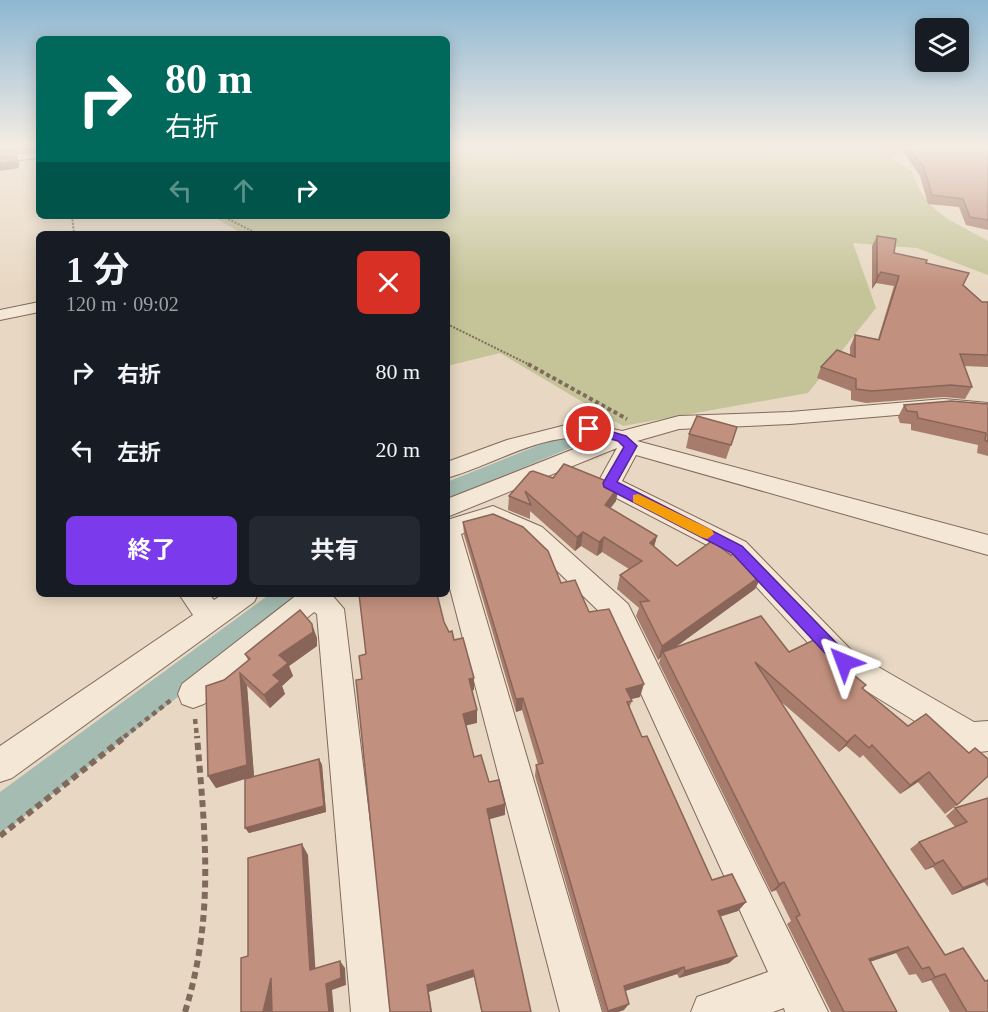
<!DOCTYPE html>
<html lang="ja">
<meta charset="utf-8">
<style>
:root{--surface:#171b24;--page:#242831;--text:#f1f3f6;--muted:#9ea1a6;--accent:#7c3aed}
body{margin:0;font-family:"Times New Roman","Noto Sans JP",serif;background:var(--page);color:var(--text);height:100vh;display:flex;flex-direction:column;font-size:22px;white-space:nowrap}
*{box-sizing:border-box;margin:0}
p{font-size:20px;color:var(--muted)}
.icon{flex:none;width:33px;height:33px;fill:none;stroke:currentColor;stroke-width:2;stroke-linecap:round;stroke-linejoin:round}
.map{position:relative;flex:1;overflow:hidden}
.sheet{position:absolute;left:36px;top:231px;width:414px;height:366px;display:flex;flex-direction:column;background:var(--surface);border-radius:9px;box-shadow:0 3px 15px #0003}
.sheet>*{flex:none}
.top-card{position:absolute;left:36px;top:36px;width:414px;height:183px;border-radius:9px;box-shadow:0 3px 15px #0003;background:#00695c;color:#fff;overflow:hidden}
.controls{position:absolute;left:915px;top:18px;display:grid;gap:12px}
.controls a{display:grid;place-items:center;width:54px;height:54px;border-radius:9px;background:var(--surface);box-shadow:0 3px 15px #0003;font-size:30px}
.pin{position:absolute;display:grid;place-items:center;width:51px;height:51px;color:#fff;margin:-26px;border:3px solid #fff;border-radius:50%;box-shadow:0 2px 6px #0007}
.me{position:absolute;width:66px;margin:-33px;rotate:316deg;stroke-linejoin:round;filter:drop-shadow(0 0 4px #0008)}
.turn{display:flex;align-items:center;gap:21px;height:126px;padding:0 30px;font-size:27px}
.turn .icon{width:78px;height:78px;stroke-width:2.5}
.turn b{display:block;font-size:42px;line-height:51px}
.lanes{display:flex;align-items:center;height:57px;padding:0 30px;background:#0003;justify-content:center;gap:30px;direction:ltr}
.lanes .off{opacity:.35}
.round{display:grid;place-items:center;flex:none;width:63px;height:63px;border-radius:9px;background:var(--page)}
.headline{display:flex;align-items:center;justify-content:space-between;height:102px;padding:0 30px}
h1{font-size:36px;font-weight:700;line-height:45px}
.cta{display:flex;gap:12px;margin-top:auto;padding:12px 30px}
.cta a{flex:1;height:69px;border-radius:9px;background:var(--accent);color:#fff;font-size:24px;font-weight:700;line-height:69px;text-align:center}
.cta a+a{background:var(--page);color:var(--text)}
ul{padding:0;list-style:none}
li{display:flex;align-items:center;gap:18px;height:78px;padding:0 30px}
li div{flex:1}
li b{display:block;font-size:22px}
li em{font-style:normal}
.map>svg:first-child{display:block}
.green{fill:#c5c499}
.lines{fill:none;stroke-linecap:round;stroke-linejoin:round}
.canal{fill:#a5bcb2;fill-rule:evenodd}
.minor-casing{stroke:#806a5c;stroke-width:2}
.path-far3{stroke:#806a5c;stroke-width:2;stroke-dasharray:2 1.5;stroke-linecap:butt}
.path-far2{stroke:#806a5c;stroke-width:4;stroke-dasharray:4 3;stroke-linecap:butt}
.path-far1{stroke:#806a5c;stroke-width:4.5;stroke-dasharray:5 4;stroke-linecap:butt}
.path{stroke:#806a5c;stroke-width:6;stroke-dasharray:7 4.5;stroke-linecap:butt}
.minor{fill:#f4e7d5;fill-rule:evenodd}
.wall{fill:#a77c6c}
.shaded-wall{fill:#886558}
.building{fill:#c2907e;stroke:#886558;stroke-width:1.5}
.route{fill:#7c3aed;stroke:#51269a;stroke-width:1.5}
.slow{fill:#f59e0b}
</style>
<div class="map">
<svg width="988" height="1012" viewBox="0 0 988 1012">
<rect width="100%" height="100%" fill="#e8d8c3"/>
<path class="green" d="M447 147H897L902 152 891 158 912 171C925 214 952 220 988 241V275L917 248 853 243 876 308 808 393 623 426 500 353 447 366V234H243L212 216H447Z"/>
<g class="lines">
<g class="canal">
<path d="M579 429 587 431 590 436 587 441 447 499V482Z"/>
<path d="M270 594H304L300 602 12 826 0 832V792Z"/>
</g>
<g class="minor-casing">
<g id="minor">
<path d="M988 147V161L977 152Z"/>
<path d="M39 152V158L0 162V156Z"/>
<path d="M39 302V312L0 320V310Z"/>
<path d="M944 399 988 403V415L944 411 790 424 679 429 637 441 988 535V555L636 455 622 481 746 542 854 653 974 722 988 721V751L971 753 960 749 834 671 728 556 601 490 597 484 617 448 447 517V499L599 439C547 429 496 464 447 478V462L507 440 566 425 590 424 622 431 679 416 790 412Z"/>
<path d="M493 506 542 527 628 604 828 1012H785L784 1008 773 1012H691L697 997 768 972 607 619 524 539 491 524 461 534 602 1012H560L447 577V520Z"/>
<path d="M179 594H209L214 600 223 594H258L254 602 12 778 0 782V746L193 615Z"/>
<path d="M298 594H331L344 609 393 1012H351L317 614 314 612 204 704 193 708 182 704 178 694 182 684Z"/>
</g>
</g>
<g class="path-far3">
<path d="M72 216 74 234"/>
<path d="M222 216 258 234"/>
<path d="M447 324 530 365"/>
</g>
<path class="path-far2" d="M528 364 627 419"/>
<g class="path-far1">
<path d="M195 719 197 737"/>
<path d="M124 737 171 700"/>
</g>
<g class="path">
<path d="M0 836 126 736"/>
<path d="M185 1012C215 915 205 834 197 736"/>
</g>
<use href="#minor" class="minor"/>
</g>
<g class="wall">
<path d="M900 147H985L983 148 988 152V230L966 225 959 207 928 204 920 176Z"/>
<path d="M877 236 894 253 926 263 963 285 982 302H988V367L964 366 972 387 965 399 944 397 866 403 851 400V391L817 378 821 367 850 355V347L855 335 878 339 894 286 876 283 872 289V246Z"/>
<path d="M988 404V456L977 453 978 445 911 430V424L900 423 898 417 904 405Z"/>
<path d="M737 427 726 459 686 448 689 434Z"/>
<path d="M553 478 616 501 610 508 657 536 654 546 677 566 731 555 762 575 755 589 675 647 789 652 839 663 866 685 863 688 957 805 945 814 918 782 900 794 863 755 860 758 846 746 839 752 779 700 945 955 988 1012H950L931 980 922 983 916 974 909 975 896 953 870 962 897 1012H831L787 924 791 921 776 890 771 892 659 663 661 657 658 660 636 616 639 608 617 589 620 575 629 569 602 552 597 556 581 546 575 551 530 511V519L508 510 509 496Z"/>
<path d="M463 522 561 583 589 612 640 697 631 699 632 701 629 708 642 737 712 880 746 902 738 911 720 917 737 956 729 963 679 978 677 974 625 991 624 1010 618 1012H603L535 776 536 765 538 764 522 710 516 712 464 535Z"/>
<path d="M317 638V646L289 666 293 676 282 686 285 694 270 708 247 686 254 776 319 759 322 765 326 812 249 833 245 828V779L216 788 208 776 224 680 248 660 245 654Z"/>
<path d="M988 798V887L984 882 952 895 933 867 925 870 910 849 919 842 955 827 946 816 955 808Z"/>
</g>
<g class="shaded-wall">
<path d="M0 147H39V150L0 154Z"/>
<path d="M16 156 19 162V168L0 171V164Z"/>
<path d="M881 272 876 283 872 289 877 278Z"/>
<path d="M619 486 616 501 602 519 605 505Z"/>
<path d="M583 532 581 546 575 551 577 537Z"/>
<path d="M657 536 653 551 650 543Z"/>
<path d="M604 537 602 552 597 556 599 542Z"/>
<path d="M762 575 755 589 665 655 663 652 661 657 658 660 662 646Z"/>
<path d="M312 624 317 638V646L289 666 293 676 282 686 285 694 270 708 264 695 273 675 279 655Z"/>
<path d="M240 673 247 686 254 776 216 788 208 776Z"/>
<path d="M474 678V690L469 692V679Z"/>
<path d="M644 684 640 697 623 701 626 689Z"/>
<path d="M523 698 522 710 516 712V699Z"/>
<path d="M477 710V723L464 726 463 714Z"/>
<path d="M855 735 846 746 839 752 847 742Z"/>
<path d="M319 759 322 765 326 812 249 833 245 828Z"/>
<path d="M929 772 918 782 900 794 910 785Z"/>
<path d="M505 804V815L487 820V809Z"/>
<path d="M302 844 308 855 316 977 310 970Z"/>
<path d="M943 860 933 867 925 870 935 864Z"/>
<path d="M988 878V879L984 882 952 895 963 888Z"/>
<path d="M784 882 776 890 771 892 779 884Z"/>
<path d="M746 902 738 911 710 919 718 911Z"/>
<path d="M908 947 896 953 857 966 869 959Z"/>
<path d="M737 956 729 963 679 978 685 971Z"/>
<path d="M340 961 345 968 346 985 332 990 334 1012H329L326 984Z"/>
<path d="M684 967 677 974 619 993 624 986Z"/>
<path d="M473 970 474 977 429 992 432 1012H431L427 985Z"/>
<path d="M945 974 931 980 922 983 935 977Z"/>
<path d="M271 978 273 1012H263Z"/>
<path d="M629 1004 624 1010 618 1012H607L608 1011Z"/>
</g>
<g class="building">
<path d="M909 147H981L988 152V220L970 217 963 199 932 195 924 168Z"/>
<path d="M16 156V161L0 164V157Z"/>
<path d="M877 236 896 239 894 253 927 260 926 263 969 273 963 285 982 302H988V355L960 354 972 387 951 385 872 391 856 389V379L821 367 837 350 855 357V335L879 340 899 276 881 272 877 278Z"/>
<path d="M951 401 988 404V442L985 440 986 433 918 418 917 412 907 411 904 405Z"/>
<path d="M697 416 737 427 731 445 689 434Z"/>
<path d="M564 464 619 486 605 505 657 536 650 543 677 566 712 541 731 555 737 551 762 575 662 646 640 602 649 601 620 575 642 561 604 537 599 542 583 532 577 537 525 491 531 505 509 496 530 472 533 471 553 478Z"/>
<path d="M493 514 523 527 548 551 561 583 575 580 589 612 609 609 644 684 626 689 632 701 627 702 642 737 647 736 712 880 732 874 746 902 718 911 737 956 685 971 684 967 624 986 629 1004 608 1011 536 765 543 763 523 698 516 699 463 522Z"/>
<path d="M359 594H437L444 622 449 632 452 631 454 640 463 638 474 678 469 679 477 710 463 714 474 757 481 755 489 782 499 780 505 804 487 809 531 1012H482L473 970 427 985 431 1012H390L356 680 362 679 359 656 366 654Z"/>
<path d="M300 610 312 624 313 632 279 655 288 663 273 675 280 681 264 695 240 673 247 765 208 776 206 686 224 680 250 659 245 654Z"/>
<path d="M761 616 789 652 818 638 839 663 866 685 862 688 908 726 926 714 969 753 975 748 988 759V776L957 805 929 772 910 785 872 745 869 748 855 735 847 742 755 662 945 955 963 948 985 981 988 980V1012H967L945 974 935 977 929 967 922 969 908 947 869 959 897 1012H844L796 917 800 915 784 882 779 884 663 652Z"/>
<path d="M319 759 324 806 245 828V779Z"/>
<path d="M988 798V878L963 888 943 860 935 864 919 842 967 822 955 808Z"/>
<path d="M302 844 310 970 340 961 341 978 326 984 329 1012H272L271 978 263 1012H241V958L248 956V858Z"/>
</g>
<linearGradient id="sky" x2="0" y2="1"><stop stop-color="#8db7d2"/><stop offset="0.51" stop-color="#f5ede4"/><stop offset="1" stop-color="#f5ede4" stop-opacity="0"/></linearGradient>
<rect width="988" height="288" fill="url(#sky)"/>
<path class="route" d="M589 425 626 436 637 446 617 482 742 546 850 657 852 662 850 667 844 669 838 667 732 553 604 487 603 483 624 447 618 441 585 432V426Z"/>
<path class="slow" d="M638 494 712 530 714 534 707 539 701 537 633 502V495Z"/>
</svg>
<div class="controls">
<a><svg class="icon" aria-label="layers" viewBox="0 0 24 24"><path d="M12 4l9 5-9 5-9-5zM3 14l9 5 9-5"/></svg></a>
</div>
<div class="pin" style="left:589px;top:429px;background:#d93025"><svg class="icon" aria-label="arrive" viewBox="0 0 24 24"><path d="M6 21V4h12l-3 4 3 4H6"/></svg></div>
<svg class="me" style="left:844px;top:662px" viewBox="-20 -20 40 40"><path d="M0-17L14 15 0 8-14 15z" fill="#7c3aed" stroke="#fff" stroke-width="4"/></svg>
<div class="top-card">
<div class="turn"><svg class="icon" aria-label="right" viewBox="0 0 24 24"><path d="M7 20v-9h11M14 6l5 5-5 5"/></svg><div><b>80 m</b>右折</div></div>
<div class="lanes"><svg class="icon off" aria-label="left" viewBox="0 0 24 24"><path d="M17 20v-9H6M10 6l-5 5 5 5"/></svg><svg class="icon off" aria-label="ahead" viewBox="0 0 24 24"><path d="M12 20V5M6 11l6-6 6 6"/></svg><svg class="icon" aria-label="right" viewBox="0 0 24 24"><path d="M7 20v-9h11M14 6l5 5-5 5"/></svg></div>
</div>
<section class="sheet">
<div class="headline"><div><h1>1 分</h1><p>120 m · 09:02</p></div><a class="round" style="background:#d93025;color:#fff"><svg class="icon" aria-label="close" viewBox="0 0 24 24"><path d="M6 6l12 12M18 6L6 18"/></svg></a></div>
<ul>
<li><svg class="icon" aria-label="right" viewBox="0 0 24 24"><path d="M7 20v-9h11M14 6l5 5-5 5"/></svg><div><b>右折</b></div><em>80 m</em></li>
<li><svg class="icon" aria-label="left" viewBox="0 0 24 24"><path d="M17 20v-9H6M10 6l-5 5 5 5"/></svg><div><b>左折</b></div><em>20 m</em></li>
</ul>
<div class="cta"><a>終了</a><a>共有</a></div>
</section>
</div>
